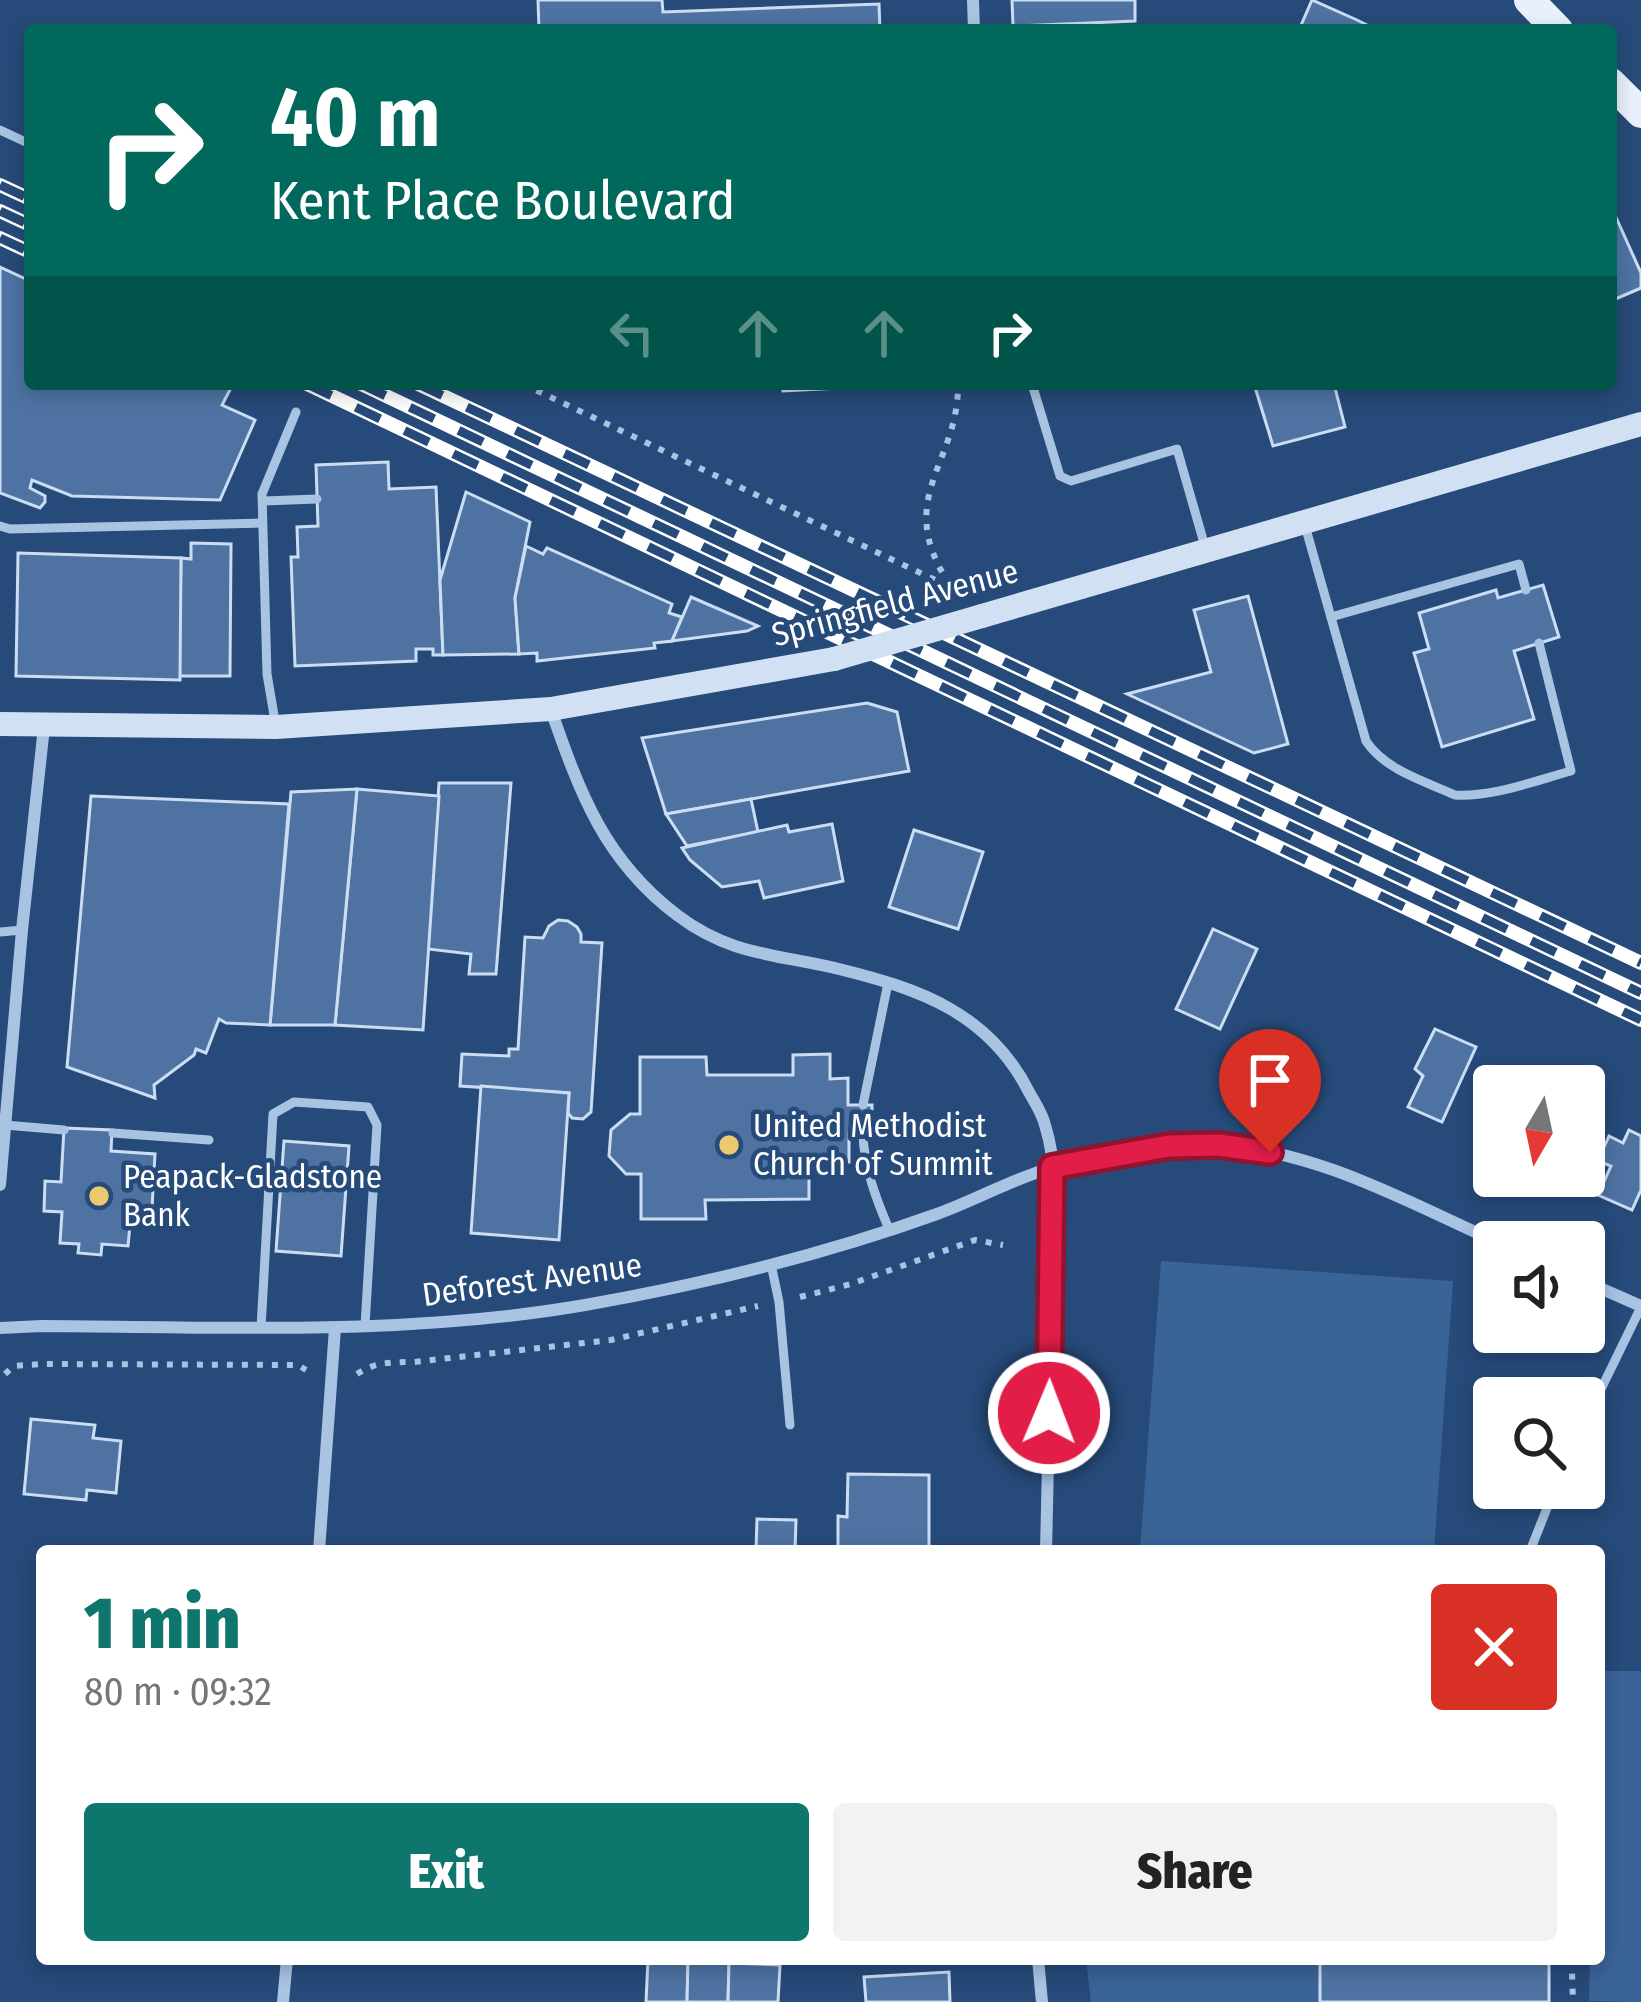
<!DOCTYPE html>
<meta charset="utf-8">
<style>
:root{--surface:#fff;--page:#f2f2f2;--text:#222;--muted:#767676;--accent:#0f766e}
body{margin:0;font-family:"Fira Sans Condensed",sans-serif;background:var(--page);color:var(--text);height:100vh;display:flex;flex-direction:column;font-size:45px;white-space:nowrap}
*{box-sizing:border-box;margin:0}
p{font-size:39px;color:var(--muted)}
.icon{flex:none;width:66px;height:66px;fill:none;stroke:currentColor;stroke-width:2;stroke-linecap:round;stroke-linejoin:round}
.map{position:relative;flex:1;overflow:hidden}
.panel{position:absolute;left:36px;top:1545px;width:1569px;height:420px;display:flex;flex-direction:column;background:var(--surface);border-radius:12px;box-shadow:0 6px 18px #0003}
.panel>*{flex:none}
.hud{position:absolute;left:24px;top:24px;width:1593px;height:366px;border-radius:12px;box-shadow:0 6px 18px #0003;background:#00695c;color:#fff;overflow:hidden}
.needle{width:78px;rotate:189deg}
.buttons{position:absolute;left:1473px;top:1065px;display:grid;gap:24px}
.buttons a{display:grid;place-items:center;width:132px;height:132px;border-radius:12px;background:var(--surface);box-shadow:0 6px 18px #0003;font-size:60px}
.pin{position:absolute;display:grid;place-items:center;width:102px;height:102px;color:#fff;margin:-123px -51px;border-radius:50% 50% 50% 0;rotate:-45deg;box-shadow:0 0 12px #0007}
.pin .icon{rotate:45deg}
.me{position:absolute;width:132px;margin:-66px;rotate:1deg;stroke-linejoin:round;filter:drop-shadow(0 0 9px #0008)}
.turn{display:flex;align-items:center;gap:42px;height:252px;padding:0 48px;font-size:54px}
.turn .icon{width:156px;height:156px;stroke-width:2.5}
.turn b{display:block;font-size:84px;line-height:102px}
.lanes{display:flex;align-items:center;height:114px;padding:0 48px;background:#0003;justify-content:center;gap:60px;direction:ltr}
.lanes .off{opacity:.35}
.round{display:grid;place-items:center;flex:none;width:126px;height:126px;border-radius:12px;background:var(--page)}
.overview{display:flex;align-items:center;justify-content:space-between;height:204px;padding:0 48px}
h1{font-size:72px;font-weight:800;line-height:90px;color:var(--accent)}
.action{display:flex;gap:24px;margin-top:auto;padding:24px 48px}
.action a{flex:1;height:138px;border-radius:12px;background:var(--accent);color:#fff;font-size:48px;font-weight:800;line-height:138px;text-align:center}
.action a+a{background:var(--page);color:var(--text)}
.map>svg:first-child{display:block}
.green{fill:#3a6397}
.building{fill:#4e73a3;stroke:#cbddf3;stroke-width:3}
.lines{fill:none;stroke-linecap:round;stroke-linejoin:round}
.path{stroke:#a9c3e3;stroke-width:6;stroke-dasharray:6 9;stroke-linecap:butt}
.service{stroke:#a9c3e3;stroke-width:9}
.minor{stroke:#a9c3e3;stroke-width:12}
.secondary{stroke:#d2e0f4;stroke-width:24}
.primary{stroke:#e8f0fc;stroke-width:30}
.rail-casing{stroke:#fff;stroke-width:14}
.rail{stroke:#264a79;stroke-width:9;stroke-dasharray:27;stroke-linecap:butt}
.secondary-bridge{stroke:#d2e0f4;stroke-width:24}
.route-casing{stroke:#92132f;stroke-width:30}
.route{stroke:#e11d48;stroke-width:21}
.poi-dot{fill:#ecc96e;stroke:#264a79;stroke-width:4.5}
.labels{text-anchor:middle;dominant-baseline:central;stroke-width:9;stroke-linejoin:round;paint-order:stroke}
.street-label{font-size:33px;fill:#fff;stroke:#264a79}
.poi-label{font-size:33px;fill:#fff;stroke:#264a79;text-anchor:start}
</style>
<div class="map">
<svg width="1641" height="2002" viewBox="0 0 1641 2002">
<rect width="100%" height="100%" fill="#264a79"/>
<g class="green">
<path d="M1161 1261 1453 1281 1434 1551H1140Z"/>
<path d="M1599 1671H1641V2002L1589 2001 1590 1959H1599Z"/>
<path d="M1086 1959H1320V2002H1091Z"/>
</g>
<g class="building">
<path d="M538 0H662L663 12 879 4 880 30H539Z"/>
<path d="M1012 0H1135V21L1013 26Z"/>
<path d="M1312 0 1357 20 1377 30H1299Z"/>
<path d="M1615 215 1641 273V288L1611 301V217Z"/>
<path d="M0 267 30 281V384H233L222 405 255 420 220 500 72 496 32 480 30 488 45 496V502L40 508 0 493Z"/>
<path d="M783 384H858L859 387 783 391Z"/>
<path d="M1254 384H1334L1345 427 1273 446Z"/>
<path d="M388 462 389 489 436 487 443 655H433V649H416V661L295 666 291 557H298L297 527 318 526 316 465Z"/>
<path d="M466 492 530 522 515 598 519 654 443 655 440 580Z"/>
<path d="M191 543 231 544 230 676H179L181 558 191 559Z"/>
<path d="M526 546 543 554 547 548 672 604 669 613 682 617 672 641 654 643 655 648 537 661V653L519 654 515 598Z"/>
<path d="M18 553 181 558 180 680 16 676Z"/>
<path d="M1543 585 1559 637 1514 651 1534 719 1442 747 1414 653 1429 649 1419 613 1496 590 1498 598Z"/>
<path d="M1248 596 1288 744 1254 753 1127 694 1211 672 1194 610Z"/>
<path d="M691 597 758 626 747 631 672 641Z"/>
<path d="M867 703 897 712 909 771 666 814 642 738Z"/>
<path d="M439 783H511L496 974H469L471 954 428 949Z"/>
<path d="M357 789 439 796 423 1030 335 1025Z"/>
<path d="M357 789 335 1025H270L291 792Z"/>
<path d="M91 796 289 804 270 1025 226 1023 219 1019 206 1053 196 1049 194 1055 154 1085 155 1098 67 1067Z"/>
<path d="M751 799 758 832 687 846 666 814Z"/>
<path d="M832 824 843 881 764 898 759 881 722 887 690 860 682 848 787 825 789 832Z"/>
<path d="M914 830 983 852 958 929 889 907Z"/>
<path d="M558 920 568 921 577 927 581 934V942L602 943 591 1112 583 1119 572 1118 568 1113 569 1093 460 1086 462 1054 509 1056V1049H518L525 937 543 938 549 926Z"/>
<path d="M1213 929 1257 949 1220 1029 1176 1009Z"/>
<path d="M1435 1029 1476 1047 1442 1122 1408 1107 1423 1076 1415 1069Z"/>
<path d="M830 1054V1079L848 1078V1105H872V1134H849V1162L809 1163V1199L705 1200 706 1219H641V1174H626L609 1156 611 1130 630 1114H640V1057H706L707 1075H793V1055Z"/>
<path d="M481 1086 569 1093 559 1240 471 1233Z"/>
<path d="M64 1128 112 1130 111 1151 155 1154 151 1226 130 1225 128 1246 102 1244 101 1255 78 1253 79 1244 60 1243 62 1212 44 1211 45 1181 61 1182Z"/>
<path d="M1629 1130 1641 1136V1190L1632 1210 1598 1195 1611 1166 1598 1161 1609 1136 1623 1143Z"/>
<path d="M284 1141 349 1146 341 1256 276 1251Z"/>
<path d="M31 1419 95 1425 93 1438 121 1441 116 1493 87 1490 86 1500 24 1494Z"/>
<path d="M848 1474 929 1475V1551H838V1516L847 1517Z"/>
<path d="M757 1519 796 1520 795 1551H756Z"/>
<path d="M648 1959 688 1960 687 2002H646Z"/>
<rect x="1320" y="1959" width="229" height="43"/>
<path d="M688 1960 729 1963 728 2002H687Z"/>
<path d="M729 1963 780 1965 778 2002H728Z"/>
<path d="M949 1972 950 2002H866L864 1977Z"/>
</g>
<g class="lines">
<g class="path">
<path d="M523 384 952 588"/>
<path d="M950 585C892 498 959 464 958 384"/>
<path d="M800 1297 851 1284 975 1240 1003 1245"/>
<path d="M5 1374 14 1366 41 1364 298 1365 306 1370"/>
<path d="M357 1374C375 1362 392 1362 414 1362L611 1340 758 1306"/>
<path d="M1569 1959 1572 1971 1573 2002"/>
</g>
<g class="service">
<path d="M0 130 30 144"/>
<path d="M1032 384 1060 476 1071 481 1177 449 1206 550"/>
<path d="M264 501 317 499"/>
<path d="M1304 522 1366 741C1385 770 1424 781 1455 795 1494 797 1534 781 1571 771L1539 643"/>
<path d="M0 526 10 529 262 523"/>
<path d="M1331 617 1519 564 1526 590"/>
<path d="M276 727 267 674 262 494 296 412"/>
<path d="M0 932 22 930"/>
<path d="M863 1105 888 983"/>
<path d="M5 1125 64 1130"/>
<path d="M113 1133 209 1140"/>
<path d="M863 1134C864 1167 876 1199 889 1229"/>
<path d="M771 1264 779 1302 790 1425"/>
<path d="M261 1328 273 1114 294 1102 368 1107 377 1125 365 1326"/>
<path d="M1584 1424 1641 1307"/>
<path d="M1530 1551 1555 1488"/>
</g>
<g class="minor">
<path d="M973 0 974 30"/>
<path d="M551 710C580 793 604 860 677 915 731 956 777 954 839 969 920 989 989 1013 1029 1092 1035 1103 1042 1113 1045 1125 1061 1175 1053 1236 1052 1288 1050 1375 1048 1463 1046 1551"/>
<path d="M0 1185 22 930 44 727"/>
<path d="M1584 1281 1641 1306"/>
<path d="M0 1328 42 1326C224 1327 406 1336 585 1305 704 1284 823 1255 937 1214 976 1200 1014 1178 1054 1167 1105 1152 1163 1143 1216 1145 1317 1150 1407 1202 1497 1242"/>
<path d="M319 1551 335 1328"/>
<path d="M1038 1959 1042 2002"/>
<path d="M283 2002 287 1959"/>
</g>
<g class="secondary">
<path d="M982 616 1641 424"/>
<path d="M0 724 276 727 551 709 834 659"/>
</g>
<g class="primary">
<path d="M1529 0 1558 30"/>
<path d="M1611 83 1641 113"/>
</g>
<g class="rail-casing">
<g id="rail">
<path d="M0 185 30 199"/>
<path d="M0 211 30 225"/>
<path d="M0 238 30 252"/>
<path d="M307 384 1641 1020"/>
<path d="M361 384 1641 993"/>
<path d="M418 384 1641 963"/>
</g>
</g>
<use href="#rail" class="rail"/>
<path class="secondary-bridge" d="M834 659 982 616"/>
</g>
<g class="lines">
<g class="route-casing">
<path id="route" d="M1049 1413 1052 1167 1169 1146 1219 1145 1270 1152"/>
</g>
<use href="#route" class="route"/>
</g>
<g class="poi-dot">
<circle cx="729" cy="1145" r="12"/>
<circle cx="99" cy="1196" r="12"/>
</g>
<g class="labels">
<g class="street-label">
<text transform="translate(895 603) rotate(-15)">Springfield Avenue</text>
<text transform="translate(532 1280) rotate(-8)">Deforest Avenue</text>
</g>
<g class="poi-label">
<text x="753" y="1126">United Methodist<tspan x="753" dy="38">Church of Summit</tspan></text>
<text x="123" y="1177">Peapack-Gladstone<tspan x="123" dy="38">Bank</tspan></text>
</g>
</g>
</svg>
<div class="buttons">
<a><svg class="needle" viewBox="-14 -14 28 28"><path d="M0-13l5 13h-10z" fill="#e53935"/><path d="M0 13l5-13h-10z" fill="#767676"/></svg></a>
<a><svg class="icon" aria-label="sound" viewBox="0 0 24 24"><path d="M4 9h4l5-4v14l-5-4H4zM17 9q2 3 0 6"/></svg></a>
<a><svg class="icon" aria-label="search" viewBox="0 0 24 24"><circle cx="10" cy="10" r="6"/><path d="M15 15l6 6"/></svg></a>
</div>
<div class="pin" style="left:1270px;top:1152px;background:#d93025"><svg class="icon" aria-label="arrive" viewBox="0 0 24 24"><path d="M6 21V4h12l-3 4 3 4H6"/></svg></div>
<svg class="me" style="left:1049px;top:1413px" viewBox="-20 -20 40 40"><circle r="17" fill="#e11d48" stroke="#fff" stroke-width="3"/><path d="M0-11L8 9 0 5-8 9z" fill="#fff"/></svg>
<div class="hud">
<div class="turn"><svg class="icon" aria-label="right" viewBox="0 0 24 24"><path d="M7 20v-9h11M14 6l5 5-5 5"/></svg><div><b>40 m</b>Kent Place Boulevard</div></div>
<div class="lanes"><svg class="icon off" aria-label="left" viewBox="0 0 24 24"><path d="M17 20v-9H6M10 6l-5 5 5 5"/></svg><svg class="icon off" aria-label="ahead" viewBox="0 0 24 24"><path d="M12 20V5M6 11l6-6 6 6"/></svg><svg class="icon off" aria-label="ahead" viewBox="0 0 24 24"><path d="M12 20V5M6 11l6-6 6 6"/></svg><svg class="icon" aria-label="right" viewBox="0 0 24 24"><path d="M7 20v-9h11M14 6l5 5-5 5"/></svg></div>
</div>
<section class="panel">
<div class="overview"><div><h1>1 min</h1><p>80 m · 09:32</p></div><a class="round" style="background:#d93025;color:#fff"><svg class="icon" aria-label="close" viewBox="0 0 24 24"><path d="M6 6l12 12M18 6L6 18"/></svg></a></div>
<div class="action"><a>Exit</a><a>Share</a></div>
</section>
</div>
